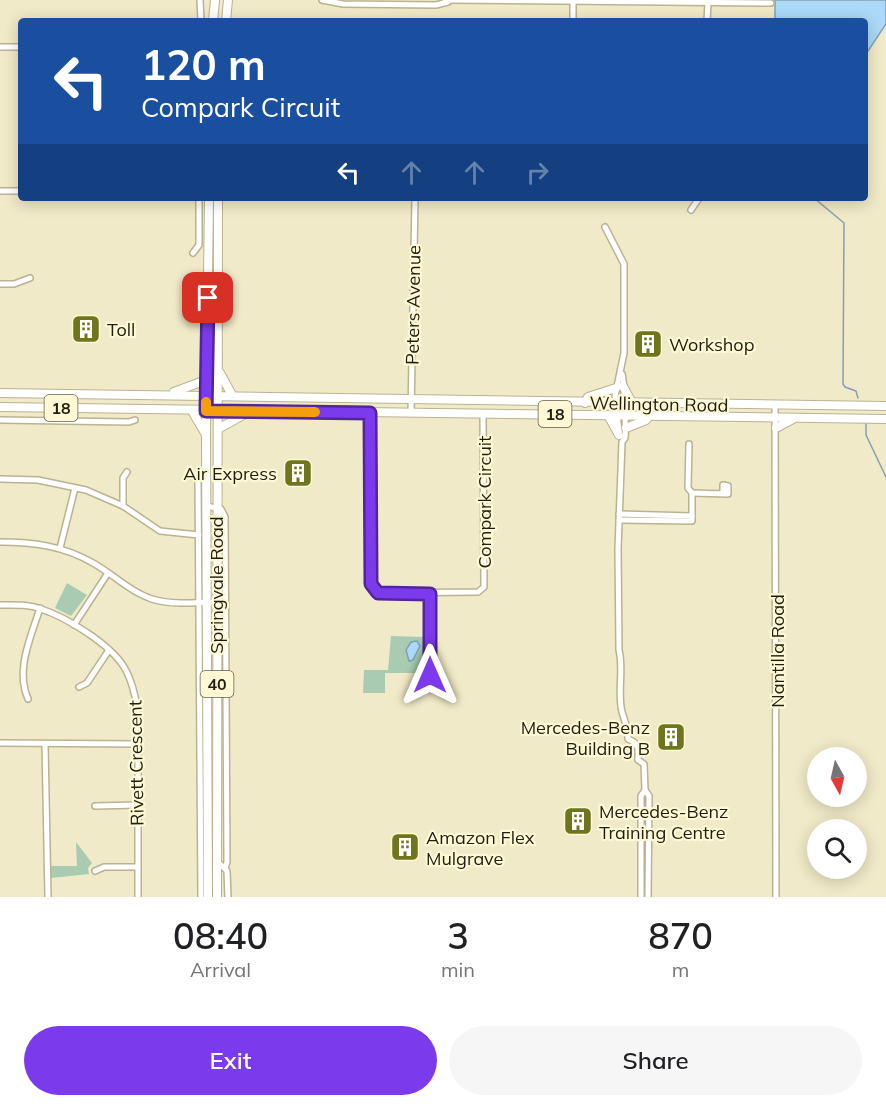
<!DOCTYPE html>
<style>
:root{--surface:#fff;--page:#f6f6f6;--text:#202124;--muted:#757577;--accent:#7c3aed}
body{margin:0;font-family:Mulish,sans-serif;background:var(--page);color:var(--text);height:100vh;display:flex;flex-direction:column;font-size:22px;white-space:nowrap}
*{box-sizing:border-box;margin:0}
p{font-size:20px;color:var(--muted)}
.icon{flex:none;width:33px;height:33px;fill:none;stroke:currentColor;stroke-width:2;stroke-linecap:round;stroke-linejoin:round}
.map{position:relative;height:897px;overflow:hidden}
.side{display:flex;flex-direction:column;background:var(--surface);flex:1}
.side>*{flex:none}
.hud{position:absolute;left:18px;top:18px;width:850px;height:183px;border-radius:6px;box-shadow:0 3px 15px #0003;background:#1a4fa0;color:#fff;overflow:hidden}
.needle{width:39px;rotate:172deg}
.controls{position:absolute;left:807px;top:747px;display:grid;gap:12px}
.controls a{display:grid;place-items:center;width:60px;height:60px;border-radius:50%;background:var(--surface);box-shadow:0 3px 15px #0003;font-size:30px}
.pin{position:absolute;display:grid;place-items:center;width:51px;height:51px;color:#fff;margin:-26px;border-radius:12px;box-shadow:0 3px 9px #0006}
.me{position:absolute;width:66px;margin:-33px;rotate:0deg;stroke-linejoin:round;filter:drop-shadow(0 0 4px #0008)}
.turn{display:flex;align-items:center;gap:21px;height:126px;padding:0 24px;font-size:27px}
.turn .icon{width:78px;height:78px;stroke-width:2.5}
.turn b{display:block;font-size:42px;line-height:51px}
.lanes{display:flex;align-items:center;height:57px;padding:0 24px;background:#0003;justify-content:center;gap:30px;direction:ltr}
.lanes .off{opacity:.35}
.eta{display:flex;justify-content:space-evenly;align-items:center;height:102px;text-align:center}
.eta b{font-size:36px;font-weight:600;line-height:42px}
.action{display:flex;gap:12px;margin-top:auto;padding:12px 24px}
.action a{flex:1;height:69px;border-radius:36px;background:var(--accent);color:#fff;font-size:24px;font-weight:600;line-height:69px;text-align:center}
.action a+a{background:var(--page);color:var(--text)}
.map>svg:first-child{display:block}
.green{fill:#a8cbb2}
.water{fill:#abd9f7;stroke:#81a1b2;stroke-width:1.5}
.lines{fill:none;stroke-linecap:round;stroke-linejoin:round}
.stream{stroke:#81a1b2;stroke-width:1.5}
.minor-casing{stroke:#bab393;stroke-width:8}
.highway-casing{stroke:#bab393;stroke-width:10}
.minor{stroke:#fff;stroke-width:5}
.highway{stroke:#fff;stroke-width:8}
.route-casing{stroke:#51269a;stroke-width:15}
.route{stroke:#7c3aed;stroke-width:10}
.slow{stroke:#f59e0b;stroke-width:10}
.labels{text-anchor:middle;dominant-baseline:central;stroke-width:4.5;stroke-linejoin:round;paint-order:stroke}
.shield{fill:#fef8d5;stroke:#635f4c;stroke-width:1.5}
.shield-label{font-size:16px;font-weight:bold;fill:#201e11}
.street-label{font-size:18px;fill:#201e11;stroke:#fef8d5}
.poi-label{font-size:18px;fill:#201e11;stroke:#fef8d5;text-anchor:start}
</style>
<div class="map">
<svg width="886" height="897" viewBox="0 0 886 897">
<rect width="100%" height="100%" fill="#f1eac8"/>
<g class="green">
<path d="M67 583 87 595 71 616 55 608Z"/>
<path d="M391 636 424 637 425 653 417 673H385V693H363L364 670H388Z"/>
<path d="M76 842 92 863 88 868 89 874 51 878V866H77Z"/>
</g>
<g class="water">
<path d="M775 0H886V24L866 54V21H775Z"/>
<path d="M417 641 420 646 413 660 409 661 406 650 411 642Z"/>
</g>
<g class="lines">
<g class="stream">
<path d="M814 198 844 223 843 384 845 387 856 391 858 398"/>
<path d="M866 424V435L886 477"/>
</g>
<g class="minor-casing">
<g id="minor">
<path d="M200 0 201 21"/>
<path d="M322 0 343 4 436 5 448 2"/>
<path d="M445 0 771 3"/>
<path d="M573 21V1"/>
<path d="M707 21 708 3"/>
<path d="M0 47H21"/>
<path d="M0 191H21"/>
<path d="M691 210 699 198"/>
<path d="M605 227 624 264V353L615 396 619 432"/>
<path d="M193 253 199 245V198"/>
<path d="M0 284H14L30 278"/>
<path d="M622 374C624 378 626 430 625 438L622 442 618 549 619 650C624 670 617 692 622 712 625 722 628 728 628 739L634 742 638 748V760L644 764 645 790 641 796V897"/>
<path d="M775 405 776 897"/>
<path d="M370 413 371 584 378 593 478 592 484 587 483 414"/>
<path d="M411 413 415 198"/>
<path d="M0 420 129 422 135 420"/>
<path d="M0 479 38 480 86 490 123 506 160 531 199 535"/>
<path d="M198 482 201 897"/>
<path d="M692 493 728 494V486L723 485V494"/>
<path d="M123 506V478L127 472"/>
<path d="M206 506 221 509 225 517 227 862 225 868"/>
<path d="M619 514 692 516"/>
<path d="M619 520 692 521V493L688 488 689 444"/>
<path d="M0 542C33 542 64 546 93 563 113 574 130 592 152 599 172 605 195 603 216 602"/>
<path d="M60 548 75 488"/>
<path d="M430 594V675"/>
<path d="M0 605C14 605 28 604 41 609 66 617 110 644 124 667 133 682 136 698 138 715V897"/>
<path d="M74 625 108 573"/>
<path d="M79 687 87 683 109 650"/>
<path d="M28 699C15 670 31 637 40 608"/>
<path d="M0 743 137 744"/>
<path d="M45 744 48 897"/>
<path d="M645 790 649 796 648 897"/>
<path d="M95 806 138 805"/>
<path d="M217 861 227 871 228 897"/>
<path d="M95 871 104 867H137"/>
</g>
</g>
<g class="highway-casing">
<g id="highway">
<path d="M213 21 215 0"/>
<path d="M226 21 228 0"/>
<path d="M220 373 232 395"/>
<path d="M623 386 632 403"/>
<path d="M174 392 206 380"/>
<path d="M0 393 886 406"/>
<path d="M585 403 588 397 616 388"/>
<path d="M0 407 886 419"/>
<path d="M192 411 205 433"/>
<path d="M608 415 619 435"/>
<path d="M626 428 646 420 650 415"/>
<path d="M776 428 793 419"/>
<path d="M218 429 245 414"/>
<path d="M208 897 206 434 209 198"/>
<path d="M217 897 218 198"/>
</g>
</g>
<use href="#minor" class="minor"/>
<use href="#highway" class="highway"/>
</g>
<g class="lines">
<g class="route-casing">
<path id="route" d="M208 298 206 411 370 413 371 584 378 593 430 594V675"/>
</g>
<use href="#route" class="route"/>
<path class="slow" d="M206 402V411L315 412"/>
</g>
<defs>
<g id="building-square" transform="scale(1.5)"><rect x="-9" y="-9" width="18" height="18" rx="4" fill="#6e751d" stroke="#fef8d5"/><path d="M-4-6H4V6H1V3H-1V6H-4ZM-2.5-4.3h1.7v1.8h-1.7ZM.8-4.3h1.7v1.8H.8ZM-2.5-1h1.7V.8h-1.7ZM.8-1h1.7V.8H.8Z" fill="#fff"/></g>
</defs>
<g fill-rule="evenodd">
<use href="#building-square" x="86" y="329"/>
<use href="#building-square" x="648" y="344"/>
<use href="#building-square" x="298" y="473"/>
<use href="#building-square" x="671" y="737"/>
<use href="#building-square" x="578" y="821"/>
<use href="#building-square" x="405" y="847"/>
</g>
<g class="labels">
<g class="shield">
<rect x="44.5" y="395" width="33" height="26" rx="4.5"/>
<rect x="538.5" y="401" width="33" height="26" rx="4.5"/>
<rect x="200.5" y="671" width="33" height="26" rx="4.5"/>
</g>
<g class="shield-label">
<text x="61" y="408">18</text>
<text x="555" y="414">18</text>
<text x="217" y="684">40</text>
</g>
<g class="street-label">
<text transform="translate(413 305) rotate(-89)">Peters Avenue</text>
<text transform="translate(659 404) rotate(1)">Wellington Road</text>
<text transform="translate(484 502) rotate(-90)">Compark Circuit</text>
<text transform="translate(216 585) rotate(-90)">Springvale Road</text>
<text transform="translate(777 651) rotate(-90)">Nantilla Road</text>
<text transform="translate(136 763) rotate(-91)">Rivett Crescent</text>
</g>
<g class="poi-label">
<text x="107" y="329">Toll</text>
<text x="669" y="344">Workshop</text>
<text x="277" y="473" text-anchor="end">Air Express</text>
<text x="650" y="727" text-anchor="end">Mercedes-Benz<tspan x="650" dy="21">Building B</tspan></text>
<text x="599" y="811">Mercedes-Benz<tspan x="599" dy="21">Training Centre</tspan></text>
<text x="426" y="837">Amazon Flex<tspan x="426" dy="21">Mulgrave</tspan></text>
</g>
</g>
</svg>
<div class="controls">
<a><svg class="needle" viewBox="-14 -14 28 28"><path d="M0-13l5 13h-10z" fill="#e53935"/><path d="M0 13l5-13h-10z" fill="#757577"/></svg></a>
<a><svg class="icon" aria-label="search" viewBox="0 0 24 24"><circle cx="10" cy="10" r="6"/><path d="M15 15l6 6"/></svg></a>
</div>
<div class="pin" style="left:208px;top:298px;background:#d93025"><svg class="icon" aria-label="arrive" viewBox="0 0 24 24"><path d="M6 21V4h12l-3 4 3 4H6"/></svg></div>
<svg class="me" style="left:430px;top:675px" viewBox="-20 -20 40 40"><path d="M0-17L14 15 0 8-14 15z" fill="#7c3aed" stroke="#fff" stroke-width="4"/></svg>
<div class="hud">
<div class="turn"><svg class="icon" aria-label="left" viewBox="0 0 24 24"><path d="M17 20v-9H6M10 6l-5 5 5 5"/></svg><div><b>120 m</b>Compark Circuit</div></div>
<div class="lanes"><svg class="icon" aria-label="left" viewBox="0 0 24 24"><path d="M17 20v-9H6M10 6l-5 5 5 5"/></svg><svg class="icon off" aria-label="ahead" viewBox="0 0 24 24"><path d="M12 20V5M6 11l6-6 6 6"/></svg><svg class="icon off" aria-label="ahead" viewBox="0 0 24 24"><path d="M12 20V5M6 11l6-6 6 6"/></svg><svg class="icon off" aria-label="right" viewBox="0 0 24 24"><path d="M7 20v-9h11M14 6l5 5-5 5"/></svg></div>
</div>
</div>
<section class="side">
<div class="eta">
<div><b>08:40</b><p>Arrival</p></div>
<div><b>3</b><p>min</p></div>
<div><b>870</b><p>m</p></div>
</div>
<div class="action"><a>Exit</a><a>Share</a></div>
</section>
